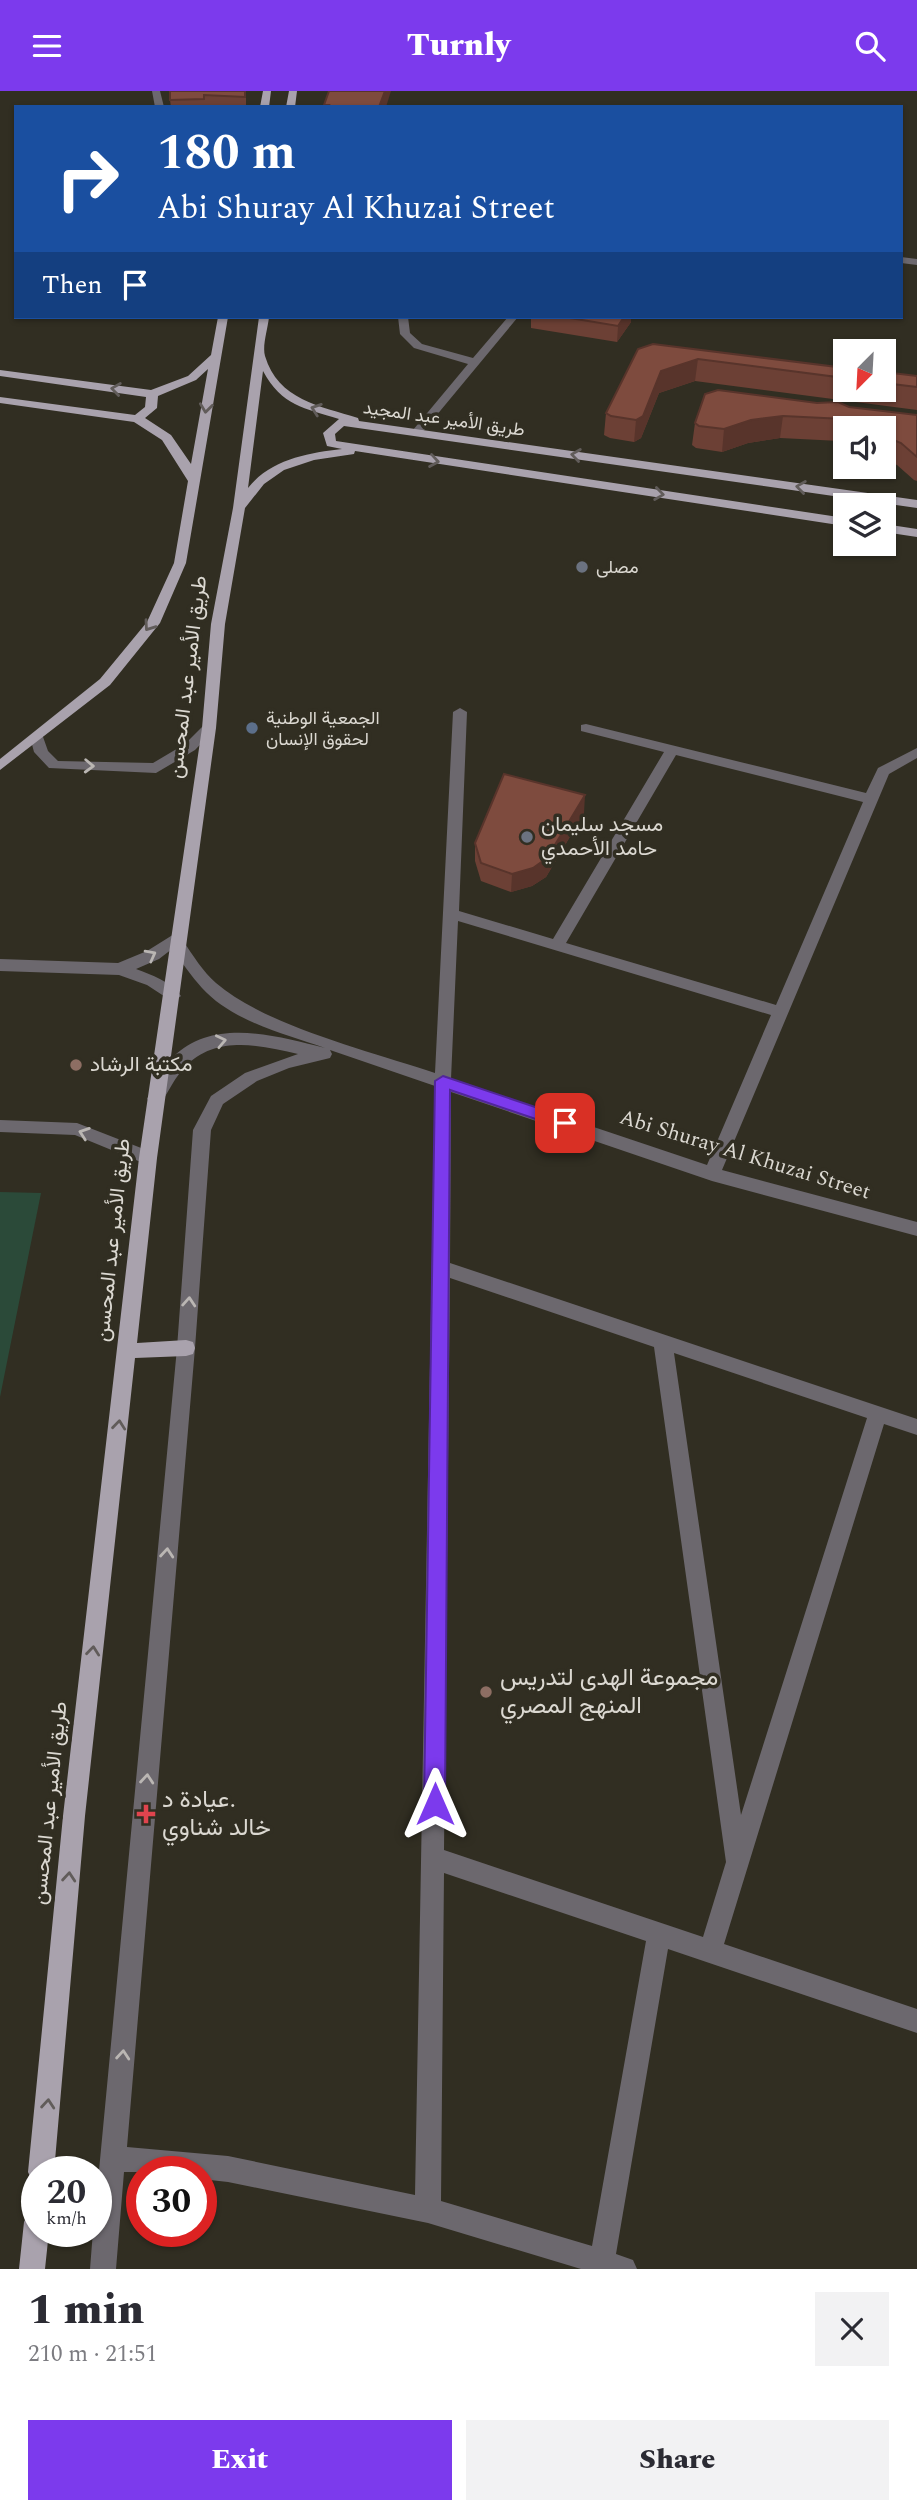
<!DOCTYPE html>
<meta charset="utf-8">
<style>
:root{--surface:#fff;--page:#f2f2f3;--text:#2b2b33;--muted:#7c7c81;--accent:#7c3aed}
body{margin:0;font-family:Spectral,Vazirmatn,serif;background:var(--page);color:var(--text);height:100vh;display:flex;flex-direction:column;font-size:26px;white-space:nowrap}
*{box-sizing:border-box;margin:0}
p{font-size:23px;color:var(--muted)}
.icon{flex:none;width:38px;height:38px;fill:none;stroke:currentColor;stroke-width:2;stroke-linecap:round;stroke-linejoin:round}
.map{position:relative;height:2178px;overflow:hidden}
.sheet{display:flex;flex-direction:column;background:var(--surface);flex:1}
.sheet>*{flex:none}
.banner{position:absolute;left:14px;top:14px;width:889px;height:214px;border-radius:0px;box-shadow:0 2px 5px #0004;background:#1a4fa0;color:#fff;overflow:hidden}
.needle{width:46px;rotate:204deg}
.controls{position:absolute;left:833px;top:248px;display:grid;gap:14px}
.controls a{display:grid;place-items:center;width:63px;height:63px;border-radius:0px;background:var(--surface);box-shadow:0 2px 5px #0004;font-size:35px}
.speed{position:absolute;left:21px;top:2065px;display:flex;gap:14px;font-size:35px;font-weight:700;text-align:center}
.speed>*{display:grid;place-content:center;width:91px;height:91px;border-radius:50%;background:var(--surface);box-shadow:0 2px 5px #0004;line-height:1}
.speed small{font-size:18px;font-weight:400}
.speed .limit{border:10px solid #d22;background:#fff;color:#111}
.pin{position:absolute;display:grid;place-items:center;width:60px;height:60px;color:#fff;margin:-30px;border-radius:14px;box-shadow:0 4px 10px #0006}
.me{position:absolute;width:77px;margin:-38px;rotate:0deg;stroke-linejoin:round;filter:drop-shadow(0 0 5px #0008)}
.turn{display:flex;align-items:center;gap:24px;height:147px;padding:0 28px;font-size:32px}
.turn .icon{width:91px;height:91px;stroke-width:2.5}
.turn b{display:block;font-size:49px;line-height:60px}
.then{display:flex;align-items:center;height:66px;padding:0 28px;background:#0003;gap:14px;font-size:26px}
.round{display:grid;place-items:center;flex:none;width:74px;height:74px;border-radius:0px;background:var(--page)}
.summary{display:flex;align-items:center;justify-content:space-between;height:119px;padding:0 28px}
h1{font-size:42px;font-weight:800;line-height:52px}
.cta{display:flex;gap:14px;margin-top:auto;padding:14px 28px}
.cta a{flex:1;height:80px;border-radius:0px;background:var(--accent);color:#fff;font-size:28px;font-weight:800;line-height:80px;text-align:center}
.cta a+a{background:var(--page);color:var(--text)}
header{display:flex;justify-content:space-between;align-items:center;height:91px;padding:0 28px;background:var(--accent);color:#fff;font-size:32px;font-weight:800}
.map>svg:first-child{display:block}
.green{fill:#2b4a39}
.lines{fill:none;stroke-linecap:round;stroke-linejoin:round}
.minor{fill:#6c686e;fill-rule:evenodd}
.major{fill:#a9a2ad;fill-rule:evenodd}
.wall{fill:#6c4035}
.shaded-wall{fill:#58342b}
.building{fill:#7e4b3e;stroke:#58342b;stroke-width:2}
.oneway{stroke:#615c5a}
.oneway2{stroke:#bab6b3}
.route{fill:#7c3aed;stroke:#51269a;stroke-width:2}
.worship-dot{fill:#6b7280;stroke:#312e22;stroke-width:2.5}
.service-dot{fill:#5c6f8a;stroke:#312e22;stroke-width:2.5}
.education-dot{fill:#8d6e63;stroke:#312e22;stroke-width:2.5}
.health-dot{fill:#e0444e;stroke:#312e22;stroke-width:2.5}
.labels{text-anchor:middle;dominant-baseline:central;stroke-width:7;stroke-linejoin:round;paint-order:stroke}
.far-street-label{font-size:18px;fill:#dbd8d1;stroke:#312e22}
.far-poi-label{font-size:18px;fill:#dbd8d1;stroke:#312e22;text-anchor:start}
.street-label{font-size:21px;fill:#dbd8d1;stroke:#312e22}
.poi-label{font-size:21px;fill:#dbd8d1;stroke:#312e22;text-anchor:start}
.near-poi-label{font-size:24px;fill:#dbd8d1;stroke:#312e22;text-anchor:start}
</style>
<header><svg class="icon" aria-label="menu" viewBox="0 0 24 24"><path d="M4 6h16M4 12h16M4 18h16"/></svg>Turnly<svg class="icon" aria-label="search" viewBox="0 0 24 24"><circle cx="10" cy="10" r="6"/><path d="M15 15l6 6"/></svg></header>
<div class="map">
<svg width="917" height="2178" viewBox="0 0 917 2178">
<rect width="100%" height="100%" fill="#312e22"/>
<path class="green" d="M0 1101 41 1102 0 1306Z"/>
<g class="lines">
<g class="minor">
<path d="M152 0H160L164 16H155Z"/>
<path d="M901 166 917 168V174L901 172Z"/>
<path d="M398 226H408L410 242 422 253 473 267 508 226H518L421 343 417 344 411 341 413 339 468 273 414 257 400 243Z"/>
<path d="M460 617 467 621 459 820 553 848 664 661 581 640V634L586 633 866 702 878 677 917 657V667L889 683 722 1079 917 1131V1145L712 1090 451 1001 450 1172 917 1328V1344L884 1333 724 1853 917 1918V1942L668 1858 616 2163 633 2169 637 2178H581L428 2132 228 2091 201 2088V2081H124L116 2178H90L93 2140H96V2111L177 1257 193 1039 211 1005 245 982 298 963C260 954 215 944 185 976 175 986 169 1000 161 1012L155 1014 147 1008C154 994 162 978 173 966 214 926 276 945 325 957 284 943 232 930 202 897 191 885 182 871 172 858L159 868 136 878C152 884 170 890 181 905L173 911 147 894 119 884 0 880V868L118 872 147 860 179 840 185 841 187 845 183 850C193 864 203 881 216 892 268 936 370 960 435 982L453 621ZM676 664 863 711 776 914 566 852ZM458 830 771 924 707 1074 451 988ZM330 959 435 995 415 2104 228 2065 127 2056 195 1257 211 1039 223 1013 257 990 289 977 330 967 332 963ZM450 1187 654 1256 726 1771 703 1846 444 1759ZM674 1262 867 1327 741 1724ZM444 1782 646 1850 592 2155 441 2110Z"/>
<path d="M209 633 216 637 195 659 156 682 49 677 34 661 30 646 37 642 42 643 48 660 58 670 153 672 185 653 204 634Z"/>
<path d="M0 1029 77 1032 154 1062 157 1067 154 1072 148 1074 75 1044 0 1041Z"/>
</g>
<g class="major">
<path d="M263 0H271L269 16H260Z"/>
<path d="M289 0H297L295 16H286Z"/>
<path d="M218 226H228L186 472 160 532 110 594 0 679V668L100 588 147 531 174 472 188 390 162 349 134 331 0 312V306L135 324 145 316 146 306 0 285V279L151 299 188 285 211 264ZM208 278 191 373 171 344 145 327 157 317 158 305 196 289Z"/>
<path d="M259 226H269C268 237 262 255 265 265 278 309 320 315 358 327L359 330 917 409V417L344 335 335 343 336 350 845 427V435L355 360 354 363 314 369 284 379 264 393 245 417 225 533 216 637 157 1067 137 1252 186 1249 193 1251 195 1257 193 1263 186 1265 135 1267 85 1725 54 2081H37V2092L32 2090 28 2081 63 1725 139 1067 202 637 211 533 233 417ZM263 280C282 315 304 317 339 328L323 342 327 355 342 358C308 362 271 368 248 397Z"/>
<path d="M884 433 917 438V446L884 441Z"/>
<path d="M37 2118V2140H49L45 2178H19L24 2131 28 2122Z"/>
</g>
</g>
<g class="wall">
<path d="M246 0V16H171L170 9Z"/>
<path d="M531 226H631V231L617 251 531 237Z"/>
<path d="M638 258 845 277V299H884V281L917 285V319L695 290 659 302 641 347 634 351 610 347 604 344 606 322Z"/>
<path d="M849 316 917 324V390L914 389 897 374 884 369V338H845V352L840 350 780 347 748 352 722 361 696 357 692 354 695 332Z"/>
<path d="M584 722 546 786 532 795 511 801 481 790 475 770V752Z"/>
</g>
<g class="shaded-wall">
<path d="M385 0H391L386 16H379Z"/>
<path d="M624 226H631V231L617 251 618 235Z"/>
<path d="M698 268 695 290 659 302 641 347 634 351 636 329 661 280Z"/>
<path d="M783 325 780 347 748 352 722 361 724 338 751 329Z"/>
<path d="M585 704 584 722 546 786 532 795 511 801 512 783Z"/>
</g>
<g class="building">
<path d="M170 0H245V6L204 4V8L170 9Z"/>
<path d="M329 0H385L379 16H328L329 14H324Z"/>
<path d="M564 226H624L618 235Z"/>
<path d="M653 253 845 277V287L698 268 661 280 643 325 636 329 611 325 606 322 638 258Z"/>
<path d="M884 281 917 285V296L884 292Z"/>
<path d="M718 299 817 312 838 311 849 316 917 324V366L901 352 884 345V338H867L844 328 783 325 751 329 724 338 699 335 695 332 705 303Z"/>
<path d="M504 683 585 704 547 767 533 777 512 783 481 772 475 752Z"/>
</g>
<defs><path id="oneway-chevron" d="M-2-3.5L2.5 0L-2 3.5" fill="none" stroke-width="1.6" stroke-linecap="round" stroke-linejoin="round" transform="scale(1.75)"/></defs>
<g class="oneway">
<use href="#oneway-chevron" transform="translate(116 298) rotate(-172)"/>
<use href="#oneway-chevron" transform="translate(206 317) rotate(97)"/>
<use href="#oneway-chevron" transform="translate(316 318) rotate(-161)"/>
<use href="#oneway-chevron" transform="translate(576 364) rotate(-172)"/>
<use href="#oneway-chevron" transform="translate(434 370) rotate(9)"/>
<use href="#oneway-chevron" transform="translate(801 396) rotate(-172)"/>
<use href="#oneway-chevron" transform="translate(659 403) rotate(8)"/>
<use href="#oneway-chevron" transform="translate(149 535) rotate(125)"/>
<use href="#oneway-chevron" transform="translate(119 1334) rotate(-84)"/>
<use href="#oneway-chevron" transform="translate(93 1560) rotate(-84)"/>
<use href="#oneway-chevron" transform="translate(69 1786) rotate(-85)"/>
<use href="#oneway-chevron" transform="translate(48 2013) rotate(-85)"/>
</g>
<g class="oneway2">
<use href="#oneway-chevron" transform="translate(89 675) rotate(2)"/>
<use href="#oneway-chevron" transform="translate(151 864) rotate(-28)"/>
<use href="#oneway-chevron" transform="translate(221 950) rotate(-12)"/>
<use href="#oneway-chevron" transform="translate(84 1042) rotate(-161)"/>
<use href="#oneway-chevron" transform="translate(189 1211) rotate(-86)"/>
<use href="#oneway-chevron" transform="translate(167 1462) rotate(-85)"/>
<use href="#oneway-chevron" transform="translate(147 1688) rotate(-85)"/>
<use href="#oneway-chevron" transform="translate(123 1964) rotate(-85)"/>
</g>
<path class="route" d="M443 985 571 1028 573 1032 565 1038 450 999 445 1713 442 1720 435 1723 427 1720 424 1713 435 990Z"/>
<g class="worship-dot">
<circle cx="582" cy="476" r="7"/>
<circle cx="527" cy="746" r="7"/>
</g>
<circle class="service-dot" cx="252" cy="637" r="7"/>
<g class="education-dot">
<circle cx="76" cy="974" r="7"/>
<circle cx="486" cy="1601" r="7"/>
</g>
<path class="health-dot" d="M142.5 1712.5h7v7h7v7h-7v7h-7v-7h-7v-7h7z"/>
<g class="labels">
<g class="far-street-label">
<text transform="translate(444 328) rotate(8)">طريق الأمير عبد المجيد</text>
</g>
<g class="far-poi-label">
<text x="596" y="476">مصلى</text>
<text x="266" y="627">الجمعية الوطنية<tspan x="266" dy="21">لحقوق الإنسان</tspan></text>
</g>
<g class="street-label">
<text transform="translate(188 586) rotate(-83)">طريق الأمير عبد المحسن</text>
<text transform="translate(745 1064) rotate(17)">Abi Shuray Al Khuzai Street</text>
<text transform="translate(113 1149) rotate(-84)">طريق الأمير عبد المحسن</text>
<text transform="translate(50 1712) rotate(-84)">طريق الأمير عبد المحسن</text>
</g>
<g class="poi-label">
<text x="541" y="734">مسجد سليمان<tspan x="541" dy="24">حامد الأحمدي</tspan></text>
<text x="90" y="974">مكتبة الرشاد</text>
</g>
<g class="near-poi-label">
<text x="500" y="1587">مجموعة الهدى لتدريس<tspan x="500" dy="28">المنهج المصري</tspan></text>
<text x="162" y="1709">عيادة د.<tspan x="162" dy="28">خالد شناوي</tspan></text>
</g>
</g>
</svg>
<div class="controls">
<a><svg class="needle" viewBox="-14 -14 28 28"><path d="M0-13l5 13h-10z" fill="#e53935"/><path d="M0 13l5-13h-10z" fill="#7c7c81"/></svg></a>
<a><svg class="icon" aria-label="sound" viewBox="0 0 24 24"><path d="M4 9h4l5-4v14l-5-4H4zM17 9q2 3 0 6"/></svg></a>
<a><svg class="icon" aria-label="layers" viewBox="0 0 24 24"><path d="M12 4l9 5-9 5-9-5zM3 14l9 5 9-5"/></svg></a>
</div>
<div class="speed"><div>20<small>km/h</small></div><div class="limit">30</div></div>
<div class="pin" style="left:565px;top:1032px;background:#d93025"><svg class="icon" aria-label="arrive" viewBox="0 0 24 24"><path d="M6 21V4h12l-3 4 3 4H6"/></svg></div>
<svg class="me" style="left:435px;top:1713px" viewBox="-20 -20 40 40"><path d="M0-17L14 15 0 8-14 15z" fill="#7c3aed" stroke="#fff" stroke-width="4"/></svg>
<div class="banner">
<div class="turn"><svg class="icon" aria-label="right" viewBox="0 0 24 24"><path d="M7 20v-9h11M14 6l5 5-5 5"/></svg><div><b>180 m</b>Abi Shuray Al Khuzai Street</div></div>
<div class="then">Then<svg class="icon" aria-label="arrive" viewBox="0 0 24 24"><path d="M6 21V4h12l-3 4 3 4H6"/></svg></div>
</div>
</div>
<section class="sheet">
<div class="summary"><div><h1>1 min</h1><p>210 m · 21:51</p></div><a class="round"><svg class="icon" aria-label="close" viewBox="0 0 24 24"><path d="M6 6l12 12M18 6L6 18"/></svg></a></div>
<div class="cta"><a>Exit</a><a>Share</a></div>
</section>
